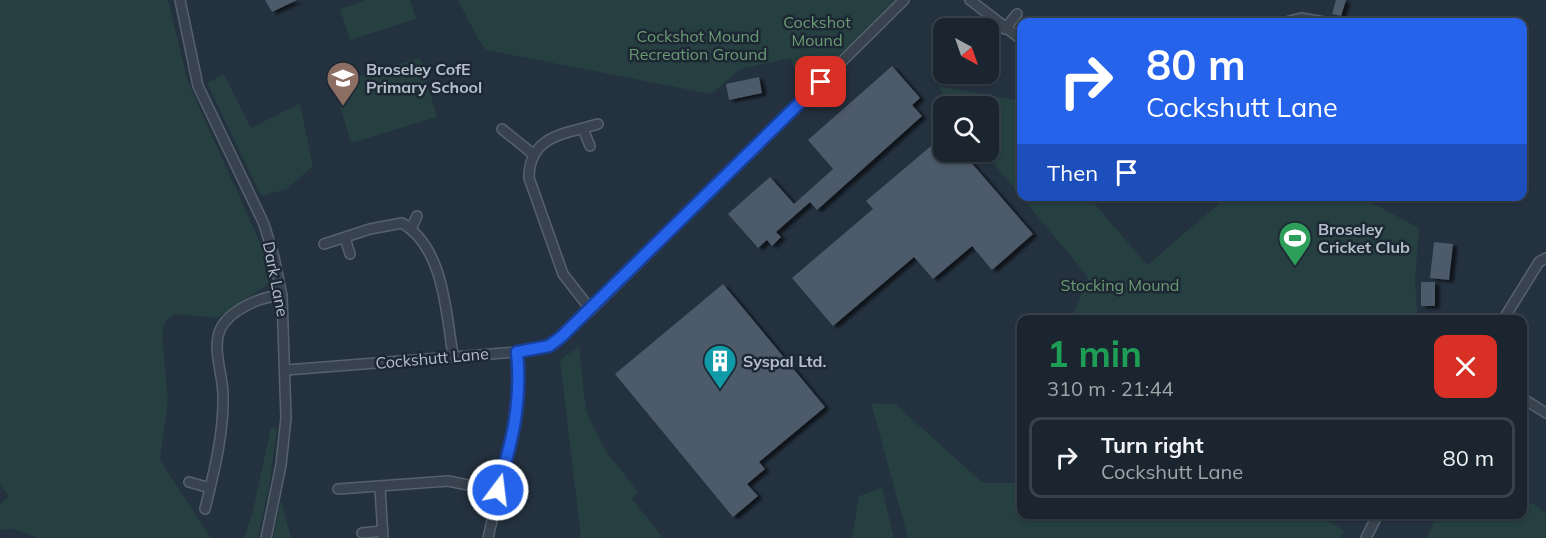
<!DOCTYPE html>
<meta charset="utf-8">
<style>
:root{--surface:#1b252f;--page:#28313b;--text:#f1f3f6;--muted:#a0a5aa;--line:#39424b}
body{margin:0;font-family:Mulish,sans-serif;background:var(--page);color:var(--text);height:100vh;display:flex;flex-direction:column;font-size:22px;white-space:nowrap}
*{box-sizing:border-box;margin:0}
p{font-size:20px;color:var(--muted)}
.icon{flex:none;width:33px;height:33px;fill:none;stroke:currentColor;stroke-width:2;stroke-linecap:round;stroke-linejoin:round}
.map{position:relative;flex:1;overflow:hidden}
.side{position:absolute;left:1017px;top:315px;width:510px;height:204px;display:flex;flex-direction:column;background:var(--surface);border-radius:12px;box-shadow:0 2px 4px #0004,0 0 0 2px var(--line)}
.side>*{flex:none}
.hud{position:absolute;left:1017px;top:18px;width:510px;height:183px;border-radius:12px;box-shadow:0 2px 4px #0004,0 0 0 2px var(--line);background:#2563eb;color:#fff;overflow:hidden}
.needle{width:39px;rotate:140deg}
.fabs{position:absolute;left:933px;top:18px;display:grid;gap:12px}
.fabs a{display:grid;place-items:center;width:66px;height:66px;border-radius:12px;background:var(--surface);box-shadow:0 2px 4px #0004,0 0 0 2px var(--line);font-size:30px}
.pin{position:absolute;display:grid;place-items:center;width:51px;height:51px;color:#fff;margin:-26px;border-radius:12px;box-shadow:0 3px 9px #0006}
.me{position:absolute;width:66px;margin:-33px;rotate:15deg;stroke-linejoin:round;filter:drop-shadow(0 0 4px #0008)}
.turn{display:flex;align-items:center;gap:21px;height:126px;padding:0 30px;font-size:27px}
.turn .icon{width:78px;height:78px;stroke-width:2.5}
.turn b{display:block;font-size:42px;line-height:51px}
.then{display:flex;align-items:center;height:57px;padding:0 30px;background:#0003;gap:12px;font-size:22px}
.round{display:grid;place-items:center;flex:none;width:63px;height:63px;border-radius:12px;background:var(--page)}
.overview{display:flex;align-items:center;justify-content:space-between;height:102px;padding:0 30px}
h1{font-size:36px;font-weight:700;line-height:45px;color:#1e9e55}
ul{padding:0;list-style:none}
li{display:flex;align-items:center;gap:18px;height:81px;margin:0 12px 9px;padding:0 18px;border:3px solid var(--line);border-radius:12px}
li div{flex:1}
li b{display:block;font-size:22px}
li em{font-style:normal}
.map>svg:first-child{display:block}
.green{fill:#263f40}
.building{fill:#4d5a6a;filter:url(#shadow)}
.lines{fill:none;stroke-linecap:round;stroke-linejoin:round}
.street-casing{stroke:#56616d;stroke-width:12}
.street{stroke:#38434f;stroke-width:9}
.route-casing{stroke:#184099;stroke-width:15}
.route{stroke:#2563eb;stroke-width:10}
.labels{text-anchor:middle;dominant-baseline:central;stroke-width:5;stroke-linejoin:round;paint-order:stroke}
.park-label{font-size:16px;fill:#6b9b73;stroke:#1d2834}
.poi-label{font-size:16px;font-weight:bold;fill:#b4beca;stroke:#1d2834;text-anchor:start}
.street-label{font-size:16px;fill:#b4beca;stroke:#1d2834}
</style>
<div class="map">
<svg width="1546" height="538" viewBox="0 0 1546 538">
<defs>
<filter id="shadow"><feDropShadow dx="4.5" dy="2.5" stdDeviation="1.5" flood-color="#0009"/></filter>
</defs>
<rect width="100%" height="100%" fill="#24313f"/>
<g class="green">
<path d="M0 0H168L188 82 262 247 270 283 217 318 175 314 165 322 162 335 168 400 160 460 211 538H39L13 529 0 530V504L9 496 0 485Z"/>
<path d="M366 0H410L416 19 350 40 340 9Z"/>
<path d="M458 0H899L800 91 791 58 740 69 711 94 486 50 477 37Z"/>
<path d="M420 58 437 117 351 143 333 83Z"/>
<path d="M224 74 251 128 300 103 313 166 287 189 261 196 207 83Z"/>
<path d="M939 86 1021 101 1022 196 1089 197 1147 265 1227 197H1361L1419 228 1415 282 1418 319H1071L1088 277 984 152H988V106H948Z"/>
<path d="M579 346 586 411 605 450 638 492 632 499 663 538H581L560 360Z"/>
<path d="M871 403 895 404 983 483H1021L1022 514 1320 515 1344 531 1340 538H908Z"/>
<path d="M271 428 277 429 270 481 258 538H244L253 510Z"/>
<path d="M882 488 894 538H852L859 496Z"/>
<path d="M281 500 291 538H273Z"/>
<path d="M1523 501 1534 504 1546 513V538H1427L1436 515 1522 514Z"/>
</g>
<g class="building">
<path d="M265 0H297L272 12Z"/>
<path d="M1336 0H1346L1341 16 1332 14Z"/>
<path d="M892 66 920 98 912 105 922 116 817 210 810 202 776 232 781 237 772 246 767 240 758 248 728 214 770 177 794 204 833 169 808 140Z"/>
<path d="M759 77 762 93 729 100 726 84Z"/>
<path d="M944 135V152H962L1033 234 992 270 972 246 933 279 914 257 833 326 792 278 873 209 866 201Z"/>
<path d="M1434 242 1453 244 1449 280 1430 278Z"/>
<rect x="1421" y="282" width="14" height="24"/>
<path d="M723 284 825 407 759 462 765 469 747 484 758 496 733 517 615 374Z"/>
</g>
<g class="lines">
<g class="street-casing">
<g id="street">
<path d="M180 0 198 86 264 224 274 257 282 296 286 418 281 465 266 538"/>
<path d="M970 0 1022 40"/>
<path d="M1286 22 1301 18 1324 22"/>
<path d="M1005 29 1017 14"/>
<path d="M502 129 533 154"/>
<path d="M583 129 590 146"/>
<path d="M411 229 417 216"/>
<path d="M345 238 350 254"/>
<path d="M324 244 370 229 402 223C444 248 446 312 453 356"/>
<path d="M591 310 563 274 529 178C529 135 565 134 598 124"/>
<path d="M1503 320 1539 262 1546 258"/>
<path d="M286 370 517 352 549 346 591 310 904 0"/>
<path d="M1522 398 1546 413"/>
<path d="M189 482 210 488"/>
<path d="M380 487 383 538"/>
<path d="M338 489 448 481 498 491"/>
<path d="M205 509C214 472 224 433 223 395 223 375 212 349 220 330 228 311 262 295 282 296"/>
<path d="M362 533 382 531"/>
<path d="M488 538C502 474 523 417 517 352"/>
<path d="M1366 538 1378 514"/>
</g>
</g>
<use href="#street" class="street"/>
</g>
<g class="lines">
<g class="route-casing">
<path id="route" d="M498 490C512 440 522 405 517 352L549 346 561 337 821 82"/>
</g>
<use href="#route" class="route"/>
</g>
<defs>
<g id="school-pin" transform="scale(1.725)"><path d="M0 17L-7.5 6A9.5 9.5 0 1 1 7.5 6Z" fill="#8d6e63" stroke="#1d2834"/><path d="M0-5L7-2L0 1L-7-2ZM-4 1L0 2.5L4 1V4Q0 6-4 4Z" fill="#fff"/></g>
<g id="stadium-pin" transform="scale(1.725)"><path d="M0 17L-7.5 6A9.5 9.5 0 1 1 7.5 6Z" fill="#2e9e5b" stroke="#1d2834"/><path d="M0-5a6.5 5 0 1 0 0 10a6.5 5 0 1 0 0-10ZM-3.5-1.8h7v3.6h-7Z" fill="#fff"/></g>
<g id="building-pin" transform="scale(1.725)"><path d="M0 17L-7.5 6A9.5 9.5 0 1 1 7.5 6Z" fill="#0f9aa8" stroke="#1d2834"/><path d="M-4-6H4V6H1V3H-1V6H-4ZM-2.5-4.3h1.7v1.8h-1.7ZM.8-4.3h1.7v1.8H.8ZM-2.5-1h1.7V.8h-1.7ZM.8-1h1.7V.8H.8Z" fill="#fff"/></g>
</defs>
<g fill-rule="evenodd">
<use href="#school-pin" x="343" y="78"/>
<use href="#stadium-pin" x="1295" y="238"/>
<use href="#building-pin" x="720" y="361"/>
</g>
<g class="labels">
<g class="park-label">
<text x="817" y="22">Cockshot<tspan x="817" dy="18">Mound</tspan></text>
<text x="698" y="36">Cockshot Mound<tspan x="698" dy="18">Recreation Ground</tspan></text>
<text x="1120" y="285">Stocking Mound</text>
</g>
<g class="poi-label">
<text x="366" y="69">Broseley CofE<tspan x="366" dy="18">Primary School</tspan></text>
<text x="1318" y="229">Broseley<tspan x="1318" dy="18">Cricket Club</tspan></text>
<text x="743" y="361">Syspal Ltd.</text>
</g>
<g class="street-label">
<text transform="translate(276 279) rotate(79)">Dark Lane</text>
<text transform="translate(432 358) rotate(-5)">Cockshutt Lane</text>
</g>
</g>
</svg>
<div class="fabs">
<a><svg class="needle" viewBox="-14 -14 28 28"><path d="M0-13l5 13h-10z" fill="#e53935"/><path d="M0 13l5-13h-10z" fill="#a0a5aa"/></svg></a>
<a><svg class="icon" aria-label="search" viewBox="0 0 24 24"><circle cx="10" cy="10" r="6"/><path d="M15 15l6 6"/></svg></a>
</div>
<div class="pin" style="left:821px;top:82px;background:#d93025"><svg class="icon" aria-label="arrive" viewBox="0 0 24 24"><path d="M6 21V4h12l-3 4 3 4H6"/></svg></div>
<svg class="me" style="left:498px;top:490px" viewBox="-20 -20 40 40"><circle r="17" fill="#2563eb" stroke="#fff" stroke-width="3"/><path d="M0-11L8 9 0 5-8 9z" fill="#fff"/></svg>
<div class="hud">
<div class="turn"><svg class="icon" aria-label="right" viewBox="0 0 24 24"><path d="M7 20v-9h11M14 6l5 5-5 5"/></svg><div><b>80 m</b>Cockshutt Lane</div></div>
<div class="then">Then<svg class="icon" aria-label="arrive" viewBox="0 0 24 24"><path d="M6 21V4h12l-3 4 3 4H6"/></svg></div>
</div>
<section class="side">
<div class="overview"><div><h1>1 min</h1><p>310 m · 21:44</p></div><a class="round" style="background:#d93025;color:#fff"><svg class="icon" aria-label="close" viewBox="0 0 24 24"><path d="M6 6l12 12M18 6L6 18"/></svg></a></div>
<ul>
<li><svg class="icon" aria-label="right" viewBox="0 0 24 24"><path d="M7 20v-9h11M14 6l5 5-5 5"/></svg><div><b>Turn right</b><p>Cockshutt Lane</p></div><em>80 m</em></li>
</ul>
</section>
</div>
